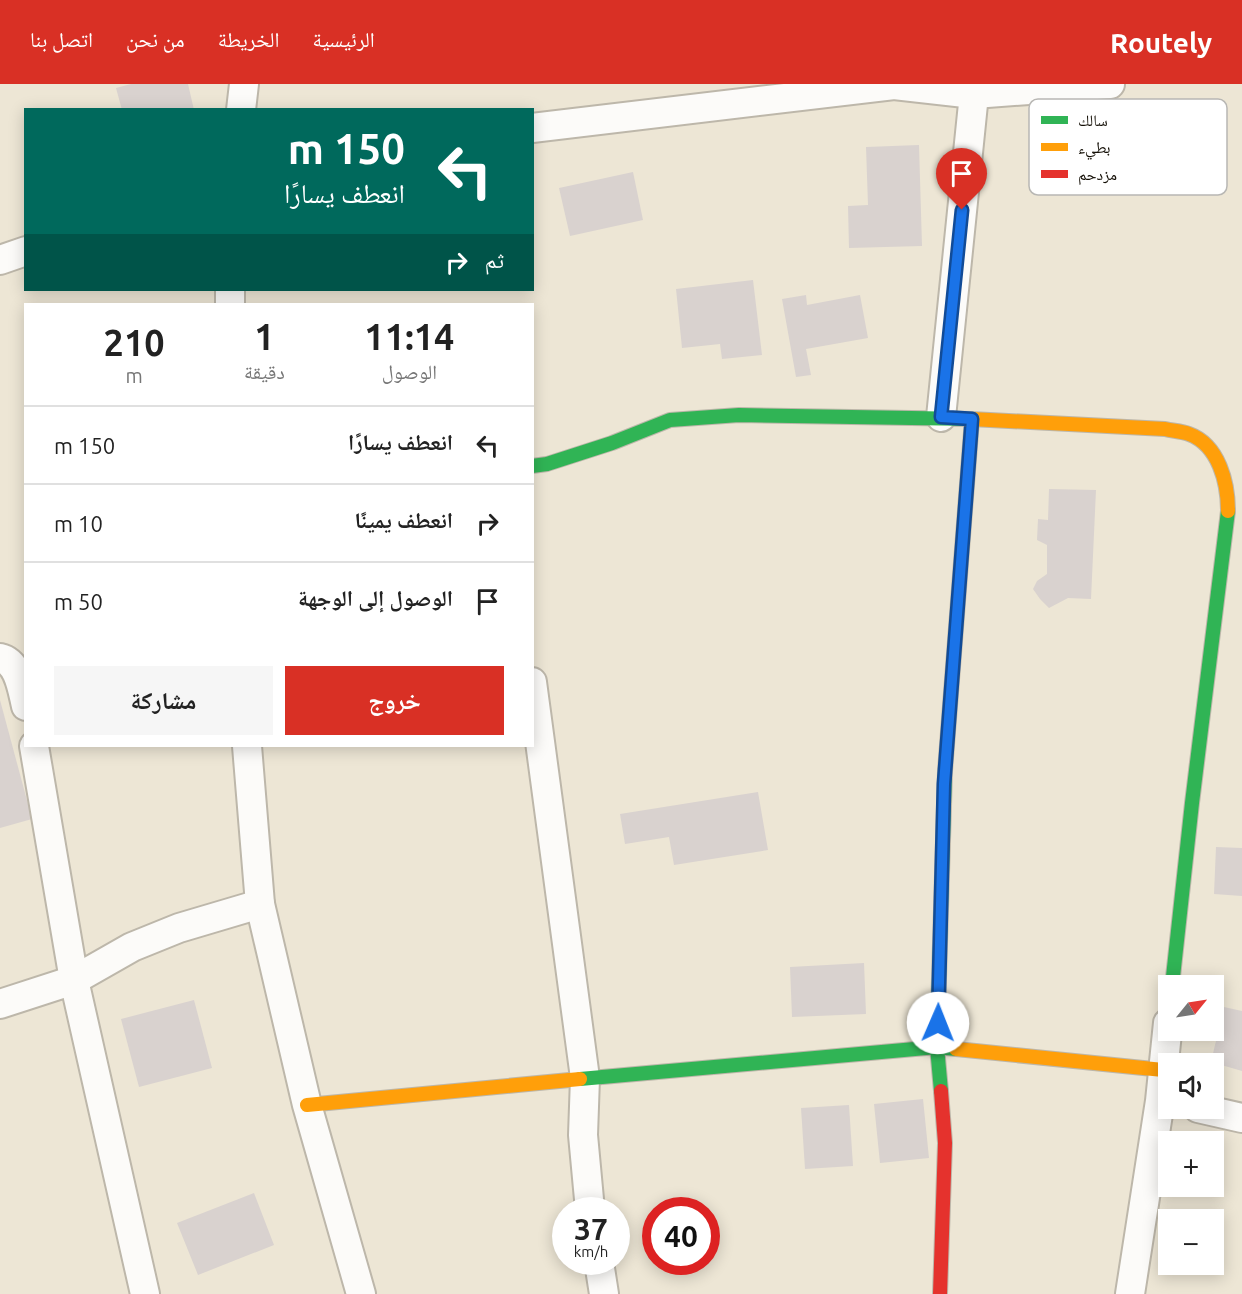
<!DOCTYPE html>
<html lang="ar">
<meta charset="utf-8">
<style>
:root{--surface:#fff;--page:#f6f6f6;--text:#222;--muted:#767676;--line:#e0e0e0;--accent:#d93025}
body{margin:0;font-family:Ubuntu,"Noto Naskh Arabic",sans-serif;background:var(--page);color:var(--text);direction:rtl;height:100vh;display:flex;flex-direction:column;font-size:22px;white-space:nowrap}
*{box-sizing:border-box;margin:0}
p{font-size:20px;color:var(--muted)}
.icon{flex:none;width:33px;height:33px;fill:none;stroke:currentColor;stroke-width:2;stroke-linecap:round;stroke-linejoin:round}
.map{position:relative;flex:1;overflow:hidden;direction:ltr}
.details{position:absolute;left:24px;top:219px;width:510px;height:444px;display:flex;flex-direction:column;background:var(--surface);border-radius:0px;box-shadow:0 3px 15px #0003;direction:rtl}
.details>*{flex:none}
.top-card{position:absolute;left:24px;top:24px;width:510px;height:183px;border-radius:0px;box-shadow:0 3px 15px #0003;direction:rtl;background:#00695c;color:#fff;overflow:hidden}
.needle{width:39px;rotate:60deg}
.controls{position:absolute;left:1158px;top:891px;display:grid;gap:12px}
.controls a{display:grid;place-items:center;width:66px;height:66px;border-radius:0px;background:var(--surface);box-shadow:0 3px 15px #0003;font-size:30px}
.speed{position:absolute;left:552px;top:1113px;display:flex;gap:12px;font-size:30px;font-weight:700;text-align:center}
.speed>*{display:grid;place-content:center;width:78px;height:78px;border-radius:50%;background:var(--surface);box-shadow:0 3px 15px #0003;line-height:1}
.speed small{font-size:15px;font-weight:400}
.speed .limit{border:9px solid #d22;background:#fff;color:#111}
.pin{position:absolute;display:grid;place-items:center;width:51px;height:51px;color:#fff;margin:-62px -26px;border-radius:50% 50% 50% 0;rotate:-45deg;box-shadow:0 0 6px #0007}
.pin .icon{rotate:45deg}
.me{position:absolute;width:66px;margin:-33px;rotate:1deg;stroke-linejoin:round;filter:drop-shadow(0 0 4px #0008)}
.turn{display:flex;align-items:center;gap:21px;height:126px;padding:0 30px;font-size:27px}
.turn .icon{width:78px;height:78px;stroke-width:2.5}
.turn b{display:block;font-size:42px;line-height:51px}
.then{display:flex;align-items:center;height:57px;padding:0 30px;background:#0003;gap:12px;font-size:22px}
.eta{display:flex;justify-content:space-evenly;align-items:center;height:102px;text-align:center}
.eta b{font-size:36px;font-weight:700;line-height:42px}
.cta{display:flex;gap:12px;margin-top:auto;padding:12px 30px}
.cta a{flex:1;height:69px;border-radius:0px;background:var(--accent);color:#fff;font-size:24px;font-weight:700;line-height:69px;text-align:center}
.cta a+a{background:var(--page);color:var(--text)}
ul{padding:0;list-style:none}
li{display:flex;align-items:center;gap:18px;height:78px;padding:0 30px;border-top:2px solid var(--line)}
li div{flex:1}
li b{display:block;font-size:22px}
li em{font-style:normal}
header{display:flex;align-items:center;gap:36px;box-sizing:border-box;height:84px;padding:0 30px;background:var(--accent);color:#fff}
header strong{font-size:28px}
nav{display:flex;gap:33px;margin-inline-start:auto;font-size:21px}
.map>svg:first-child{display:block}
.building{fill:#d9d2cf}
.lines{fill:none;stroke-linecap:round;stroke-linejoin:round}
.street-casing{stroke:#bdb7aa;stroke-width:32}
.fast-casing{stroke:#bdb7aa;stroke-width:16}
.slow-casing{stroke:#bdb7aa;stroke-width:16}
.jam-casing{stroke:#bdb7aa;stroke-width:16}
.street{stroke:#fcfbf9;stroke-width:28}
.fast{stroke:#30b455;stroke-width:14}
.slow{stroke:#ff9f0a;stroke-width:14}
.jam{stroke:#e5322d;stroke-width:14}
.route-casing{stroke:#114b97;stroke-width:15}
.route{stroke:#1a73e8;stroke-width:10}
.key{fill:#fff;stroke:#b8b7b4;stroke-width:1.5}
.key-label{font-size:16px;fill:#130e05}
</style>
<header>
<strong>Routely</strong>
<nav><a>الرئيسية</a><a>الخريطة</a><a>من نحن</a><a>اتصل بنا</a></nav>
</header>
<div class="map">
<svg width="1242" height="1210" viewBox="0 0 1242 1210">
<rect width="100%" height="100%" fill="#ede6d5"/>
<g class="building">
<path d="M131 0H188L194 26H122L116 4Z"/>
<path d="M919 61 922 162 849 164 848 122 868 121 866 63Z"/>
<path d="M633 88 643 136 570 152 559 104Z"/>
<path d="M753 196 762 271 722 275 720 260 682 264 676 205Z"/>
<path d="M806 211 807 221 860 211 868 254 806 265 811 291 796 293 782 215Z"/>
<path d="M1049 405 1096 406 1091 515 1068 514 1049 524 1040 515 1033 505 1037 497 1047 490V461L1037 456 1038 435 1048 436Z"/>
<path d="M0 616 32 735 0 744Z"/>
<path d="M758 708 768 766 674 781 669 753 625 760 620 730Z"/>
<path d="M1216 763 1242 764V812L1214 810Z"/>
<path d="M864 879 866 930 792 933 790 883Z"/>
<path d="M194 916 212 984 139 1003 121 935Z"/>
<path d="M1224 923 1242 927V987L1211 978Z"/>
<path d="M923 1015 929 1074 880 1079 874 1020Z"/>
<path d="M849 1021 853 1082 805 1085 801 1024Z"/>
<path d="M254 1109 274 1161 198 1191 177 1139Z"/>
</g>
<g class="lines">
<g class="street-casing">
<g id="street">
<path d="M241 26 244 0"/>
<path d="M532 44 894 1 974 10 1110 0"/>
<path d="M0 176 26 167"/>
<path d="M230 220V206"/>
<path d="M941 333 974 10"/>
<path d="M0 574C19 578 22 606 26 622"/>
<path d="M532 598 585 994 583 1051 590 1126"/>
<path d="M34 662 74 896 145 1210"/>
<path d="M247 662 260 820 307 1021 361 1210"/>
<path d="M0 920 74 896 132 863 179 844 260 820"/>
<path d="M1198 1024 1242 1034"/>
<path d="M599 1178 604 1210"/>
<path d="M1130 1210 1160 1017 1168 939"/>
</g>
</g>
<g class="fast-casing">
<g id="fast">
<path d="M532 382 547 380 612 359 670 336 739 331 971 335"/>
<path d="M1172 902 1192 719 1228 427"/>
<path d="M580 995 937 963 956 965"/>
<path d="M941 1007 937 963 945 687"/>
</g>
</g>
<g class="slow-casing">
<g id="slow">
<path d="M971 335 1165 345C1173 347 1181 347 1189 350 1219 361 1228 399 1228 427"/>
<path d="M945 687 972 335"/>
<path d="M956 965 1163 986"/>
<path d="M307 1021 580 995"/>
</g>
</g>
<g class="jam-casing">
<path id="jam" d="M940 1210 945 1059 941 1007"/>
</g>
<use href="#street" class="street"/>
<use href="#fast" class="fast"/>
<use href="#slow" class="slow"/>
<use href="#jam" class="jam"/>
</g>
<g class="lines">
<g class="route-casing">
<path id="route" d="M938 939 944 700 972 335 941 333 962 126"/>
</g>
<use href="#route" class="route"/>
</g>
<rect x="1029" y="15" width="198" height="96" rx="9" class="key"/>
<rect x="1041" y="32" width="27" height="8" fill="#30b455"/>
<rect x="1041" y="59" width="27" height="8" fill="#ff9f0a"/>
<rect x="1041" y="86" width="27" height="8" fill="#e5322d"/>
<g class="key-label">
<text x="1078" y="42">سالك</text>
<text x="1078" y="69">بطيء</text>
<text x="1078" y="96">مزدحم</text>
</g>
</svg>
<div class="controls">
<a><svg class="needle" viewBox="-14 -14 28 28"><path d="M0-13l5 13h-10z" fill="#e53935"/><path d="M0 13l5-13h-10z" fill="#767676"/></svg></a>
<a><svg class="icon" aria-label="sound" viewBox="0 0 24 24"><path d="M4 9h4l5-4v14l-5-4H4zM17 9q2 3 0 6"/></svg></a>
<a>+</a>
<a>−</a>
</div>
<div class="speed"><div>37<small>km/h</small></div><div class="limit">40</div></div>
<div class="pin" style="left:962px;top:126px;background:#d93025"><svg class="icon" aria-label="arrive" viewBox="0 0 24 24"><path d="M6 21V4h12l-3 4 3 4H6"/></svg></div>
<svg class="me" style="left:938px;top:939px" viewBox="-20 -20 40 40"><circle r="19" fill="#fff"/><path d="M0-13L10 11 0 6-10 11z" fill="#1a73e8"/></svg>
<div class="top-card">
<div class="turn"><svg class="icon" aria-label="left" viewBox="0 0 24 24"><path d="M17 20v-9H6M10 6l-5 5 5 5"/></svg><div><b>150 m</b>انعطف يسارًا</div></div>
<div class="then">ثم<svg class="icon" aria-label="right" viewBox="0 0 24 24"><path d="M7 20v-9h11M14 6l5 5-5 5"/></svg></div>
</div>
<section class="details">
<div class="eta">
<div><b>11:14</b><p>الوصول</p></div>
<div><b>1</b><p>دقيقة</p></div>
<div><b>210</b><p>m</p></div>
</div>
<ul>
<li><svg class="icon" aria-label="left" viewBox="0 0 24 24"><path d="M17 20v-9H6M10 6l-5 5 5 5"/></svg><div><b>انعطف يسارًا</b></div><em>150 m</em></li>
<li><svg class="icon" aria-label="right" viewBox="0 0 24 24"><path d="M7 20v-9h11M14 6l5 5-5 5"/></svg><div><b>انعطف يمينًا</b></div><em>10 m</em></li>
<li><svg class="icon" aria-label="arrive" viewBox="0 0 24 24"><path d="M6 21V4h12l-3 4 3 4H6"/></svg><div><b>الوصول إلى الوجهة</b></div><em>50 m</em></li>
</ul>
<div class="cta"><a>خروج</a><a>مشاركة</a></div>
</section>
</div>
